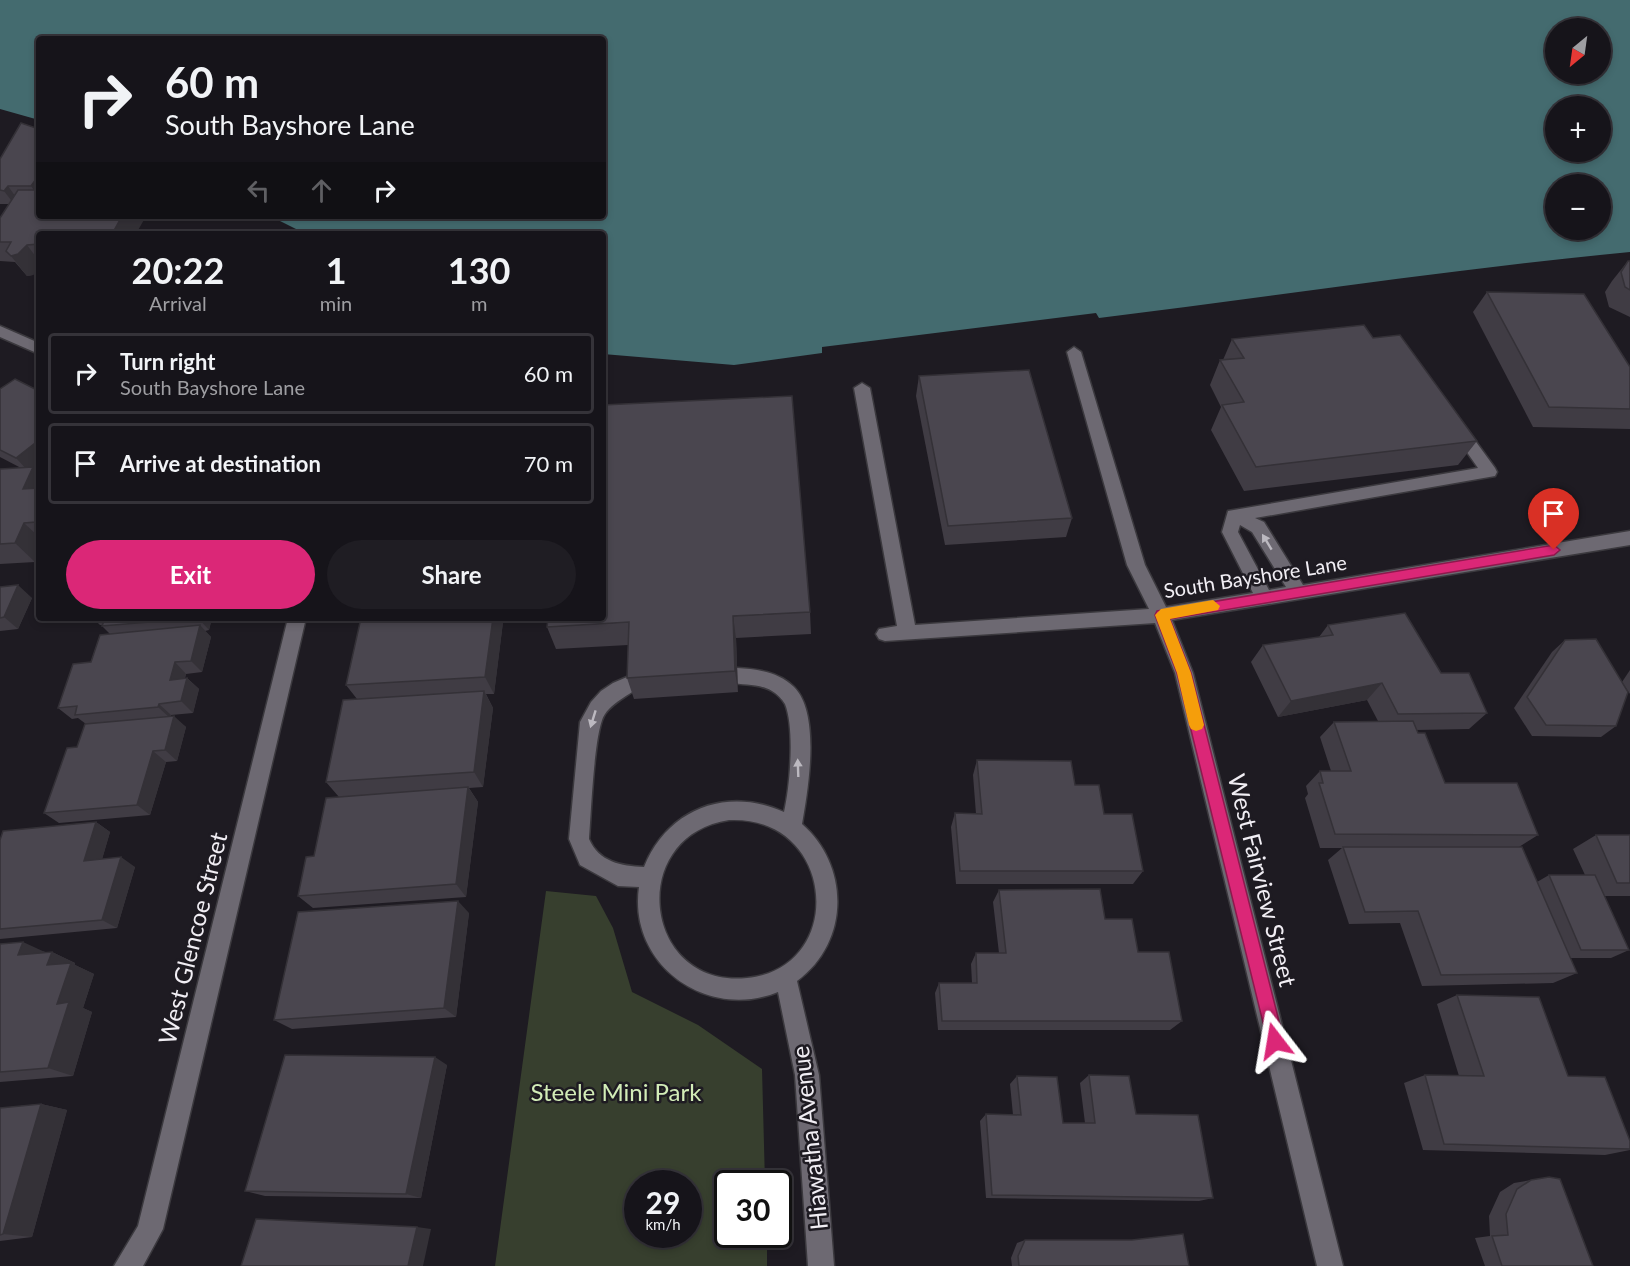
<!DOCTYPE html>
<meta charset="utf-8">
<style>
:root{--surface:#16141a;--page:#1f1d23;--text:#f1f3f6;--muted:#9e9ea2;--line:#353339;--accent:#db2777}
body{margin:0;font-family:Lato,sans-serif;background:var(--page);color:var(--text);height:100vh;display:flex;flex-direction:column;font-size:22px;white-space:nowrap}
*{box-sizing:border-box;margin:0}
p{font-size:20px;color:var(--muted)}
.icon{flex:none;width:33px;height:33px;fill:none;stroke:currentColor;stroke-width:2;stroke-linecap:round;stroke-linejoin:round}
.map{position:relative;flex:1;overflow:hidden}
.panel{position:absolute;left:36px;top:231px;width:570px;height:390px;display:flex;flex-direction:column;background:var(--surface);border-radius:6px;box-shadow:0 3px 9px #0003,0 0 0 2px var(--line)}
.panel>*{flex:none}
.guide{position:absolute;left:36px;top:36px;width:570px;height:183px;border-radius:6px;box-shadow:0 3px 9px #0003,0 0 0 2px var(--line);background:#16141a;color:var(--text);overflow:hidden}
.needle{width:39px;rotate:209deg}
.controls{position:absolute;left:1545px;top:18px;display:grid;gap:12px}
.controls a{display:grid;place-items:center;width:66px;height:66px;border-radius:50%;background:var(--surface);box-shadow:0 3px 9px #0003,0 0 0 2px var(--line);font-size:30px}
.speed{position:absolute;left:624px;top:1170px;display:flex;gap:12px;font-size:30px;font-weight:700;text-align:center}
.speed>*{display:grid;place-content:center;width:78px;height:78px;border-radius:50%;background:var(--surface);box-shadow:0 3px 9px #0003,0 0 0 2px var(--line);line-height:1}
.speed small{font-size:15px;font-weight:400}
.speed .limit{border:3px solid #111;border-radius:9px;background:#fff;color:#111}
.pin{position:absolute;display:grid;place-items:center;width:51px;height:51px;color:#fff;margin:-62px -26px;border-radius:50% 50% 50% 0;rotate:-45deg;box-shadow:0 0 6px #0007}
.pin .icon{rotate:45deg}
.me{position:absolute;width:66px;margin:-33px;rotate:346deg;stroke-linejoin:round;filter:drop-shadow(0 0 4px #0008)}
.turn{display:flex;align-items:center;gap:21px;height:126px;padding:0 30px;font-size:27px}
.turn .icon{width:78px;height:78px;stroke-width:2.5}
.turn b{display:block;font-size:42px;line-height:51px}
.lanes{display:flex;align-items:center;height:57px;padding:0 30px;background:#0003;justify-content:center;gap:30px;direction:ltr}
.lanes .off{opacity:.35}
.eta{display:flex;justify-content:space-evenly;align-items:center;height:102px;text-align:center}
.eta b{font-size:36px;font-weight:700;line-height:42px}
.primary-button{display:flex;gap:12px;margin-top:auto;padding:12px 30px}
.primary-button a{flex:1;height:69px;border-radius:36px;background:var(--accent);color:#fff;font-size:24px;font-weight:700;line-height:69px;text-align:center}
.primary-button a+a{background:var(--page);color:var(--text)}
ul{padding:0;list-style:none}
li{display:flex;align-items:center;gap:18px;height:81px;margin:0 12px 9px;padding:0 18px;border:3px solid var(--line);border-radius:6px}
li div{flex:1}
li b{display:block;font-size:22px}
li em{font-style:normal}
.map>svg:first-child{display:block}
.green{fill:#373f2e;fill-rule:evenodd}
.water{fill:#446b6f;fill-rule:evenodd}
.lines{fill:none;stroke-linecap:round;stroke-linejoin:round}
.minor-casing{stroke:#3b393e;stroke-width:3}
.minor{fill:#6d6972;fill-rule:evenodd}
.wall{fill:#403c44}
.shaded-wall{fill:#343137}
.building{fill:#4a464f;stroke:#343137;stroke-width:1.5}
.oneway{fill:#bcb9c0}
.route{fill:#db2777;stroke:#8e194d;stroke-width:1.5}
.slow{fill:#f59e0b}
.labels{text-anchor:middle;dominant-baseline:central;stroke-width:5;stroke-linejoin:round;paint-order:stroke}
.street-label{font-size:20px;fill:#f1eef4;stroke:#1e1b22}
.near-street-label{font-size:24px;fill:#f1eef4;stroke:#1e1b22}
.near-park-label{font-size:24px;fill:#d2ecb7;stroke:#1e1b22}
</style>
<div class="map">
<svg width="1630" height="1266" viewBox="0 0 1630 1266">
<rect width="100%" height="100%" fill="#1e1b22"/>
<path class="green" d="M546 891 596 896 613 928 632 992 698 1025 762 1069 765 1183 728 1184V1234L767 1235V1266H495ZM638 1184H688V1234H638Z"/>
<path class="water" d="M0 0H1630V252C1452 269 1276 296 1099 318L1096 313 822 347V353L734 365 603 354V234H306L270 216H603V39H39V120L0 109ZM1556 28H1600V74H1556ZM1556 106H1600V152H1556ZM1556 184H1600V230H1556Z"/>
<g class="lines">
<g class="minor-casing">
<g id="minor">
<path d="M0 326 39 343V354L0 337Z"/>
<path d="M1074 347 1081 352 1145 565 1166 607 1253 593 1222 532 1228 511 1478 468 1450 428 1453 424H1463L1495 468 1497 472 1495 476 1255 518 1264 522 1303 585 1630 531V545L1172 620 1193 673 1343 1266H1317L1175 673 1155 623 885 641 879 639 876 634 879 629 897 626 854 388 862 383 870 388 915 625 1149 609 1127 565 1067 352ZM1240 525 1252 532 1286 587 1269 590 1238 532Z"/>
<path d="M288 618H306L163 1229 143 1266H114L138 1226Z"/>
<path d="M737 668C757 669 779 672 794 687 821 714 808 790 802 824 850 866 850 942 797 981L819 1075 834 1266H808L795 1075 778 992C707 1021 628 965 639 887L618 886 580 865 569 839 580 722 591 702 601 691 613 683 634 674 641 676 643 682C639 691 615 699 605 714 594 729 591 815 589 839 599 862 621 866 644 867 667 809 727 786 784 812 790 786 795 729 785 704 782 699 777 694 772 691 759 683 744 686 730 682L728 676 730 670ZM729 820C836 815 848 968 747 978 643 989 625 836 729 820Z"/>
</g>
</g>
<use href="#minor" class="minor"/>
</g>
<g class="wall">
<path d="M39 129V268L33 275 27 276 15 262 0 261V218L9 204H0V159Z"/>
<path d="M1628 261H1630V317L1609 307 1605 292 1612 281Z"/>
<path d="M1487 292 1630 367V429L1533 427 1473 312Z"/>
<path d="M1373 338 1477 441 1458 465 1244 491 1211 430 1221 407 1210 385 1220 360H1223L1232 339Z"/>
<path d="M919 376 1072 518 1066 537 945 545 916 396Z"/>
<path d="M0 389 39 391V463L34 467 39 473V551L35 562 0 564V469L21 468 0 457Z"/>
<path d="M0 587 32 598 18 629 0 631Z"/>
<path d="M810 612 811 634 736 638 738 692 634 699 627 678 628 645 556 649 547 627Z"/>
<path d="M93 618H212L209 630 205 631 211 637 202 672 186 674 185 678H187L199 689 193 713 171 715V716L186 727 177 761 166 762 150 815 59 823 44 813 77 747 86 724 78 718 72 719 58 708 110 634 102 626 103 625H100Z"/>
<path d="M503 622 494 694H486L493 708 483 787 469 788 478 802 466 897 313 908 298 896 339 797 326 782 357 699 346 685Z"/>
<path d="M1328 625 1441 673 1487 713 1469 729 1416 730 1445 783 1538 835 1519 847 1537 882 1549 875H1585L1573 849 1596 835H1630V896H1604L1629 950 1611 958H1570L1577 973 1553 983 1422 986 1400 923 1349 924 1328 860 1342 848H1320L1305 798 1308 794 1306 786 1320 771H1331L1320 737 1334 722 1378 721 1367 700 1278 717 1251 662 1263 645 1319 637Z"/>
<path d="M1565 640 1616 726 1601 737 1532 736 1514 708 1552 652Z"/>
<path d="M1630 670V694L1622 682Z"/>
<path d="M977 760 1075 785 1104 814 1143 871 1133 884H956L951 827 955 813 976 814 973 775Z"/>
<path d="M96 822 110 832 102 859 135 867 117 928 0 939V840Z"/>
<path d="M999 890 1105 919 1138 952 1182 1021 1170 1030H938L935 993 939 983H972L971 964 976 953H999L993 902Z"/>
<path d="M469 913 456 1017 292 1029 274 1020Z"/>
<path d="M0 944 46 952H52L75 963V965L94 974 83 1008 92 1012 73 1076 0 1082Z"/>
<path d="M1457 995 1568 1076 1630 1141V1150L1605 1155 1423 1150 1404 1083 1425 1075 1459 1076 1437 1004Z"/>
<path d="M447 1065 421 1198 265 1196 245 1191Z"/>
<path d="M1089 1075 1136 1114 1213 1198 1199 1201 986 1198 980 1121 986 1114 1013 1115 1010 1084 1017 1076 1063 1123H1085L1080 1083Z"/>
<path d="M41 1104 67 1110 32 1237 0 1241V1108Z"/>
<path d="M1531 1180 1593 1266H1485L1475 1238 1490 1236 1489 1216 1500 1192 1514 1183Z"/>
<path d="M1025 1240 1189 1266H1012L1011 1258 1017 1243Z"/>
</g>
<g class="shaded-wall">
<path d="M39 175V197L31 186Z"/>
<path d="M8 186 18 200 14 204 4 191Z"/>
<path d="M122 216H146L136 234H112Z"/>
<path d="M27 245 39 261V268L33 275 27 276 11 256Z"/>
<path d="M34 444 39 450V463L34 467 39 473V506L23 489 28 471 16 458Z"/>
<path d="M24 523 39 537V551L35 562 15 543Z"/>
<path d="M18 585 32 598 18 629 4 617Z"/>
<path d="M733 616 736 638 738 692 735 671Z"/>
<path d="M198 618H212L209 630Z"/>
<path d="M493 618H501L503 622 494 694 485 677Z"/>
<path d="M200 625 211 637 202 672 191 661Z"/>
<path d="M175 662 186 674 181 691 170 680Z"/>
<path d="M187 678 199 689 193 713 181 701Z"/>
<path d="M1382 683 1367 700 1278 717 1291 701Z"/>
<path d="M484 691 493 708 483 787 474 772Z"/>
<path d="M159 704 171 715 170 718 158 707Z"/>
<path d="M174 716 186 727 177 761 165 750Z"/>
<path d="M153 751 166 762 150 815 137 805Z"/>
<path d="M468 787 478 802 466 897 456 884Z"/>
<path d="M96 822 110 832 99 870 84 861Z"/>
<path d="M121 857 135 867 117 928 102 920Z"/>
<path d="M458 901 469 913 456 1017 444 1008Z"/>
<path d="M23 942 47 953 18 955Z"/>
<path d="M52 952 75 963V965L94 974 83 1008 92 1012 73 1076 48 1068 57 1004 47 965Z"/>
<path d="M435 1057 447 1065 421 1198 406 1194Z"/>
<path d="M41 1104 67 1110 32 1237 3 1234Z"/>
<path d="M417 1227 431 1229 423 1266H408Z"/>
</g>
<g class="building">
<path d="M21 123 39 129V175L31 186H8L4 191 0 190V159Z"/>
<path d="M18 190H39V216H122L112 234H39V244L27 245 18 254 11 256 6 251 11 242H0V218Z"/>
<path d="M1628 261H1630V290L1625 287 1621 272Z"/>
<path d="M1487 292 1584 294 1630 367V409L1549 407Z"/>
<path d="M1364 325 1373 338 1400 335 1477 441 1256 467 1222 405 1244 402 1220 360 1244 358 1232 339Z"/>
<path d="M1029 370 1072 518 948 526 919 376Z"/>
<path d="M15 379 39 391V447L34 444 16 458 0 450V389Z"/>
<path d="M792 396 810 612 733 616 735 671 627 678 629 622 547 627 548 618H603V405Z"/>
<path d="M33 467 23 489 39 488V515L36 522 24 523 15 543 0 544V469Z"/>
<path d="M18 585 4 617 0 618V587Z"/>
<path d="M1405 613 1441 673H1469L1487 713 1398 714 1382 683 1291 701 1263 645 1333 635 1328 625Z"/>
<path d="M105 618H198L102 626Z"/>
<path d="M361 618H493L485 677 346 685Z"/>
<path d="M200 625 191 661 175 662 170 680 187 678 181 701 159 704 158 707 75 715 77 706 58 708 73 664 91 662 100 635Z"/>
<path d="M1596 639 1628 692 1616 726 1546 725 1527 697 1565 640Z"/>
<path d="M484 691 474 772 326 782 343 700Z"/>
<path d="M174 716 165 750 153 751 137 805 44 813 67 748 77 747 85 724Z"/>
<path d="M1413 721 1418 733H1425L1445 783H1517L1538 835 1335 834 1319 783H1323L1320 771H1351L1334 722Z"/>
<path d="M977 760 1071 761 1075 785H1099L1104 814H1132L1143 871H960L955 813 982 814Z"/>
<path d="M468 787 456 884 298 896 306 857 314 856 326 798Z"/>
<path d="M96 822 84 861 121 857 102 920 0 929V840L3 831Z"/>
<path d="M1596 835H1630V883H1617Z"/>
<path d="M1343 847H1522L1577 973 1441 975 1418 911 1365 912Z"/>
<path d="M1549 875H1595L1629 950H1581Z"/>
<path d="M1100 889 1105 919H1132L1138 952H1169L1182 1021H942L939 983H977L976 953H1006L999 890Z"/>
<path d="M458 901 444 1008 274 1020 298 912Z"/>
<path d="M23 942 18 955 52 952 47 965 71 963 57 1004 69 1002 48 1068 0 1072V944Z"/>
<path d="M1457 995 1539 997 1568 1076 1605 1077 1630 1141V1149L1444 1144 1425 1075 1484 1076Z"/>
<path d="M285 1055 435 1057 406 1194 245 1191Z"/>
<path d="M1089 1075 1129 1076 1136 1114 1198 1115 1213 1198 992 1195 986 1114 1021 1115 1017 1076 1057 1077 1063 1123H1095Z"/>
<path d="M41 1104 3 1234 0 1235V1108Z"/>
<path d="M1549 1177 1560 1179 1593 1266H1502L1492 1236 1508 1235 1506 1214 1517 1189 1531 1180Z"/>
<path d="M256 1219 417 1227 408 1266H241Z"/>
<path d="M1183 1234 1189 1266H1019L1018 1256 1025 1240H1132Z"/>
</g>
<defs><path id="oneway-solid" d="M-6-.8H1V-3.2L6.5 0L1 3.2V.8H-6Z" transform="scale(1.5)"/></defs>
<g class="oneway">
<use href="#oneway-solid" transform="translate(1267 542) rotate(-121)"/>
<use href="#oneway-solid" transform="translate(593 719) rotate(107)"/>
<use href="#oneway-solid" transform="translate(798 768) rotate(-92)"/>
</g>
<path class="route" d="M1554 545 1560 550 1554 555 1170 619 1191 673 1284 1041 1281 1047 1275 1050 1269 1047 1177 673 1155 615 1157 611Z"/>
<path class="slow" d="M1213 600 1220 606 1218 610 1170 619 1191 673 1204 725 1202 729 1196 731 1191 729 1189 725 1177 673 1155 615 1161 609Z"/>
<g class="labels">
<g class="street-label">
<text transform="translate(1255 576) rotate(-9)">South Bayshore Lane</text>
</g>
<g class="near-street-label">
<text transform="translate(1263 880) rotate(76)">West Fairview Street</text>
<text transform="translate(192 938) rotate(-76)">West Glencoe Street</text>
<text transform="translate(809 1138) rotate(-96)">Hiawatha Avenue</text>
</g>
<g class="near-park-label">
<text x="616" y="1091">Steele Mini Park</text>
</g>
</g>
</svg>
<div class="controls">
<a><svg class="needle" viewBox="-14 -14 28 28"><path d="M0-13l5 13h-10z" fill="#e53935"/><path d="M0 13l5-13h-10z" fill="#9e9ea2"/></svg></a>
<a>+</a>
<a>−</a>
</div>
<div class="speed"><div>29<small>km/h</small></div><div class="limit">30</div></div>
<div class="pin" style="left:1554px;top:550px;background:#d93025"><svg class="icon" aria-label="arrive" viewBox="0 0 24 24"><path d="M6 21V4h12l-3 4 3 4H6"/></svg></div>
<svg class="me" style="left:1275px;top:1041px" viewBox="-20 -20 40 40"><path d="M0-17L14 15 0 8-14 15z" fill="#db2777" stroke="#fff" stroke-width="4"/></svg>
<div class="guide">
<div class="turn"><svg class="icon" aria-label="right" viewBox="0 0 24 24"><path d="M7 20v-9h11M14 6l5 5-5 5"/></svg><div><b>60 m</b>South Bayshore Lane</div></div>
<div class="lanes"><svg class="icon off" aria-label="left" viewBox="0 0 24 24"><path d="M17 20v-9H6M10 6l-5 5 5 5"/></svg><svg class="icon off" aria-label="ahead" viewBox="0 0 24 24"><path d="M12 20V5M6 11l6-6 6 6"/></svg><svg class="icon" aria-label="right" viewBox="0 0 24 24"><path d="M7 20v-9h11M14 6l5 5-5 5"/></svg></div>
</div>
<section class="panel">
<div class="eta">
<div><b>20:22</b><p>Arrival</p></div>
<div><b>1</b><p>min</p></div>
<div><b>130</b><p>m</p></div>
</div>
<ul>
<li><svg class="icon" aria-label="right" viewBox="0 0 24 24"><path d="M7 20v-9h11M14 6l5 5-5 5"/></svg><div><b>Turn right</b><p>South Bayshore Lane</p></div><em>60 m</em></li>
<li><svg class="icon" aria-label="arrive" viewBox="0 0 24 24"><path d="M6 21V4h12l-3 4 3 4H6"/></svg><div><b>Arrive at destination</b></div><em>70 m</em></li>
</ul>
<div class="primary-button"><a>Exit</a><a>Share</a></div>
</section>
</div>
